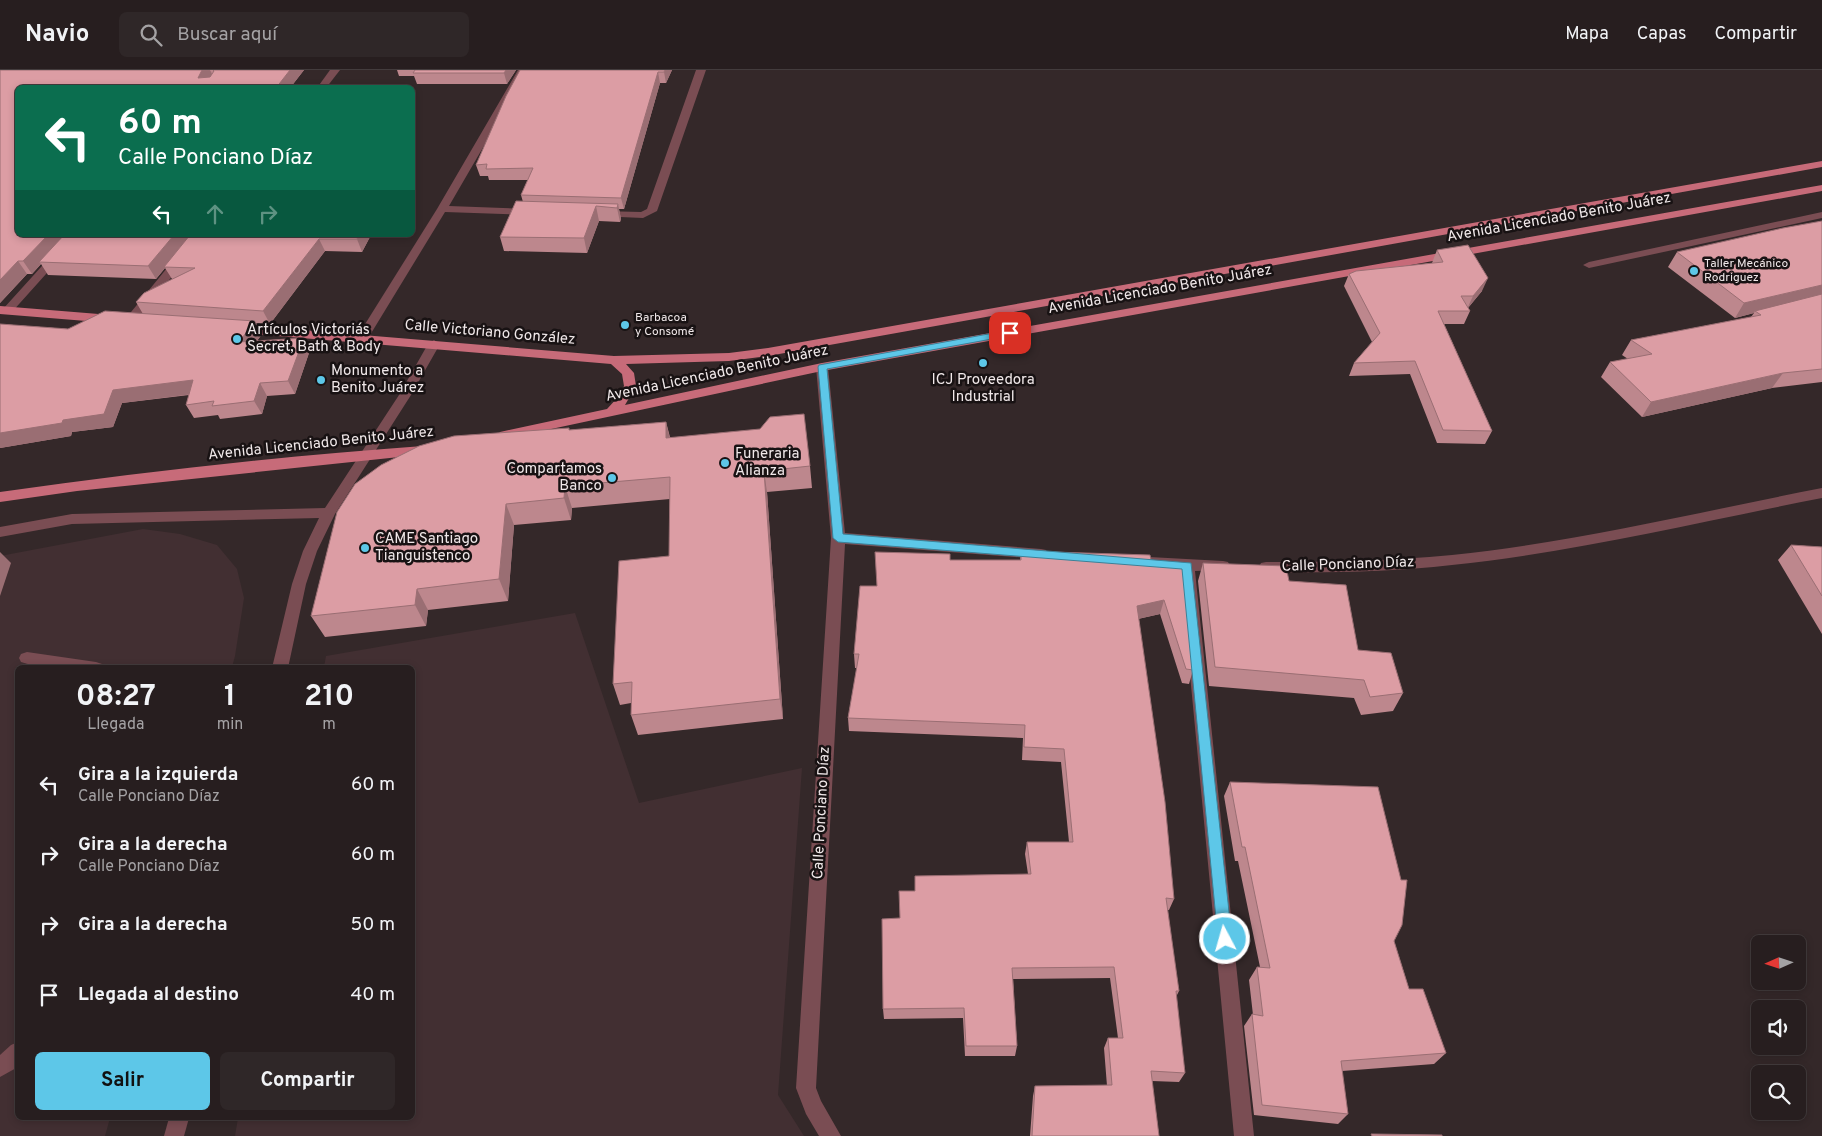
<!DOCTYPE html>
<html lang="es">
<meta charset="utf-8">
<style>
:root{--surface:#271e1f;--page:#2f2728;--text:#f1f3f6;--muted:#a4a2a4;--line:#433c3d;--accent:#5dc7e8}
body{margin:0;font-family:Overpass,sans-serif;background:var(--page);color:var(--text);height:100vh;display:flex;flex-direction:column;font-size:19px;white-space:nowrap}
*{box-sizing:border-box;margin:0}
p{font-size:16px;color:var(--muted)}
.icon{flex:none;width:28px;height:28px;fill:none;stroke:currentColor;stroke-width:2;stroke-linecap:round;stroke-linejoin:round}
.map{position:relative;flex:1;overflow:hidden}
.drawer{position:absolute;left:15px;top:595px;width:400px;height:455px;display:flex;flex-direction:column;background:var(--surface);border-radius:8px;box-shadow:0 2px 8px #0003,0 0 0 1px var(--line)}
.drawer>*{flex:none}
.banner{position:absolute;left:15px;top:15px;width:400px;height:152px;border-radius:8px;box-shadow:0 2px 8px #0003,0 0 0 1px var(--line);background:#0b6e4f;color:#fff;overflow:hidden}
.needle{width:32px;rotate:267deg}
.controls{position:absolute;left:1751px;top:865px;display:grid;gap:10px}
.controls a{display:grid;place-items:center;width:55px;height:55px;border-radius:8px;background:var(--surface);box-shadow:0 2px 8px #0003,0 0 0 1px var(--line);font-size:25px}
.pin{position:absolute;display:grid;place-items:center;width:42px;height:42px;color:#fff;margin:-21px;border-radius:10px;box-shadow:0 2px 8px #0006}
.me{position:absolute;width:55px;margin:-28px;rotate:354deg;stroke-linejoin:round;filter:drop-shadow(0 0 4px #0008)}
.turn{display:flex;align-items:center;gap:18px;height:105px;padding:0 20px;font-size:22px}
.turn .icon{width:65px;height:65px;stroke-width:2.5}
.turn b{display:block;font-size:35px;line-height:42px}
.lanes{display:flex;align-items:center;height:48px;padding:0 20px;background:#0003;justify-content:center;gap:25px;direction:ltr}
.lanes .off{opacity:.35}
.eta{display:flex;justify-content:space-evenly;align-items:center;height:85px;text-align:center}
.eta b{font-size:30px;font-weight:700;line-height:35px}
.button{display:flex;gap:10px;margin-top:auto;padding:10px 20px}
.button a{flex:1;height:58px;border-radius:8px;background:var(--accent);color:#111;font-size:20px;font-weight:700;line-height:58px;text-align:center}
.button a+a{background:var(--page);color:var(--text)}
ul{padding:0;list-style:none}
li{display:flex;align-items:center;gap:15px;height:70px;padding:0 20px}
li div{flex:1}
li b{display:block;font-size:19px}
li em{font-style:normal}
header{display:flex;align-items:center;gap:30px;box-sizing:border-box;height:70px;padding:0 25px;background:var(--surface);border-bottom:1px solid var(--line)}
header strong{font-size:24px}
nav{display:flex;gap:28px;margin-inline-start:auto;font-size:18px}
.search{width:350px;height:45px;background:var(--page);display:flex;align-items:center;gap:12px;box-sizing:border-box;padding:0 18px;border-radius:8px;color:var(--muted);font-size:19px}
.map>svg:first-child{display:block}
.built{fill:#422f32}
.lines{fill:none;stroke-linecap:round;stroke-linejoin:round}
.minor{fill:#7a4d53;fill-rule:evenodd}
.major{fill:#c76b79;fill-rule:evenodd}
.wall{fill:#bd878d}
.shaded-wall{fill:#9a6e73}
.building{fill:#dc9da4;stroke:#9a6e73}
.route{fill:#5dc7e8;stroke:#3c8197}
.poi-dot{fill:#5dc7e8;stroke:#181213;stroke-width:2}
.labels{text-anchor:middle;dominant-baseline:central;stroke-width:5;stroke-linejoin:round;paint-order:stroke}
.far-poi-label{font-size:12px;fill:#f0e8e9;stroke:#181213;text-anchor:start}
.street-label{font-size:15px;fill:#f0e8e9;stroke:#181213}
.poi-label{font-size:15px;fill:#f0e8e9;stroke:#181213;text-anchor:start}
</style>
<header>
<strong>Navio</strong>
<div class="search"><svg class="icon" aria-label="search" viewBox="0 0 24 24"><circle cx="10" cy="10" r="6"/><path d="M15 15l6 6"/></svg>Buscar aquí</div>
<nav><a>Mapa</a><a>Capas</a><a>Compartir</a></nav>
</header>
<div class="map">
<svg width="1822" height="1066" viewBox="0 0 1822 1066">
<rect width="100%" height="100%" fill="#342829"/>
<g class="built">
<path d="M143 459 180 464 217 475 237 499 244 528 235 586 232 597 18 598V1048H110L105 1066H0V486Z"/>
<path d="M575 543 639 733 802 698 778 1025 804 1066H235L238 1048H412V598L324 597 326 586Z"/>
</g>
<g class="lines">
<g class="minor">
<path d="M330 0H340L326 18H317Z"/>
<path d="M518 0H528L449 136 531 139 536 142 531 145 445 142 367 270H359L357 267 437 139Z"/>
<path d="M696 0H706L657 141 643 148 597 146 596 144 601 141 641 142 647 139Z"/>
<path d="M1822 142V148L1589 198 1583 195 1589 192Z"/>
<path d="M70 165H81L11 243H3L1 241 3 239Z"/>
<path d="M194 165H205L135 253H127L125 250 127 247Z"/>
<path d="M434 270 440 274 411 325 335 444 317 481 306 514 288 598H272L292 514 303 481 319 448 72 454 0 467V457L72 444 325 438 399 325 428 274Z"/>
<path d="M822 293 828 297 845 463 1041 479 1046 480 1048 484 1046 488 1041 489 845 474 816 1018 821 1031 841 1066H819L806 1044 796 1018 831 468 816 297Z"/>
<path d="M1822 418V428C1699 452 1577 482 1452 495 1390 502 1328 503 1266 502L1261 501 1259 497 1261 493 1266 492C1328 492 1390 491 1452 485 1577 472 1699 442 1822 418Z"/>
<path d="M1131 486 1223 491 1228 492 1230 496 1228 500 1195 501 1254 1066H1234L1180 500 1126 495 1124 491 1126 487Z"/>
<path d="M27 582 96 592 102 594 104 598C77 598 47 601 21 592L19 588 21 584Z"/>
<path d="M18 972V997L0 1007V985L11 975Z"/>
<path d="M169 1048H189L184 1066H164Z"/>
</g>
<g class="major">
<path d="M1822 91V97L768 286 729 291 626 294 634 303 636 316 625 335 822 293 1822 115V121L822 301 505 369 500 368 498 365 500 362 607 339 619 326 624 316 622 304 611 294 241 263 235 259 241 255 614 286 729 283 768 278Z"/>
<path d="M0 236 111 245 117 249 111 253 0 244Z"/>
<path d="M423 376 428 378 430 381 428 384 77 421 0 432V422C140 402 282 386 423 376Z"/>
</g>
</g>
<g class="wall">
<path d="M0 0H304L290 18H18V165H371L362 182 325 181 270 254 256 253 262 264 257 271 304 268 310 280 295 324 267 326 262 344 220 349 218 345 194 348 186 335 189 325 122 333 113 357 72 362 71 366 0 378V254L68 259 143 244 136 232 172 209 165 198 156 209 48 205 41 194 32 204H27L0 233Z"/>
<path d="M397 0H516L507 14H417L414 6H399Z"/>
<path d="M520 0H672L666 13H660L624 139H619L621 149 620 152 599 151 587 183 504 181 500 167 523 132 521 125 528 110H489L488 106H480L476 95Z"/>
<path d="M1822 151V312L1772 318 1642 347 1601 307 1610 292 1628 289 1622 285 1631 270 1751 247 1754 243 1735 248 1668 197 1677 182Z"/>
<path d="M1437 180 1482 221 1468 238 1470 241 1464 254H1444L1492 361 1485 374 1437 373 1410 304 1349 306 1354 293 1372 272 1344 216 1349 204 1432 193Z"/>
<path d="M666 352 670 367 810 396 812 418 767 422 783 649 638 665 631 645V633L620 635 613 614 669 486 670 429 572 438 571 450 514 455 508 531 428 540 426 556 325 567 311 546 570 360Z"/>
<path d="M1791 475 1822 477V564L1778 490Z"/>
<path d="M1021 481 1152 495 1193 600 1189 614 1182 613 1160 544 1138 549 1174 829 1169 840H1167L1179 921 1176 927 1185 1003 1179 1012 1152 1011 1159 1066H1030L1033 1026 1035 1016H1107L1104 978 1108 968H1118L1110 908 1013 909 1017 976 1015 986H965L963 948 884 949 883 939 900 848 915 821 1028 804 1025 784 1027 772H1069L1061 692 1022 690 1023 668 849 661 848 648 857 598H855L854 584 877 516 950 490H1020Z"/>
<path d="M1203 493 1289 511 1358 580 1403 623 1393 641 1361 645 1354 628 1209 616 1198 511Z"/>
<path d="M1230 712 1394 871 1409 919 1446 983 1434 994 1342 1001 1348 1044 1338 1054 1254 1045 1244 956 1252 944 1253 945 1249 910 1257 897H1260L1238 791H1235L1224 726Z"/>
</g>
<g class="shaded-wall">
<path d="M202 0H210L214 8H198Z"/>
<path d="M290 0H304L290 18H276Z"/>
<path d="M506 0H516L507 14 504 3Z"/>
<path d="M665 0H672L666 13 664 2Z"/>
<path d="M658 2 660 13 624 139 621 128Z"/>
<path d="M618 134 621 149 620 152 617 138Z"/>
<path d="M596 136 599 151 587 183 584 168Z"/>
<path d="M48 165H68L39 192 41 194 32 204 23 191Z"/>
<path d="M174 165H192L156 209 148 196Z"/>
<path d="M359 165H371L362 182 357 169Z"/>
<path d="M319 169 325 181 270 254 263 241Z"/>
<path d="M18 191 27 204 0 233V210Z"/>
<path d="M1488 208 1482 221 1467 239 1473 226Z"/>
<path d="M1822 215V227L1755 241 1754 243 1735 248 1744 233Z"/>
<path d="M255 251 262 264 246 285 239 272Z"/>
<path d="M304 268 310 280 295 324 288 311Z"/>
<path d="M1783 303 1772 318 1642 347 1651 332Z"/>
<path d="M193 310 201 323 122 333 113 357 72 362 71 366 0 378V363L63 350 113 320Z"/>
<path d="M260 313 267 326 262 344 254 331Z"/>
<path d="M666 352 671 373 666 368Z"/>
<path d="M764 401 767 422 783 649 780 629Z"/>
<path d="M565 416 572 438 571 450 564 428Z"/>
<path d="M506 434 514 455 508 531 499 509Z"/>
<path d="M0 482 11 493 0 526Z"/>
<path d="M417 519 428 540 426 556 415 535Z"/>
<path d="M1164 530 1160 544 1133 550 1137 536Z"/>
</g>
<g class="building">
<path d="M0 0H202L198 8 210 7 214 1 213 0H290L276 18H18V165H48L23 191H18L0 210Z"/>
<path d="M415 0H506L504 3H413Z"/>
<path d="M520 0H665L664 2H658L621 128 521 125 533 98 486 99 487 94 476 95 506 26Z"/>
<path d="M516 131 618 134 617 138 596 136 584 168 500 167Z"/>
<path d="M1822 151V215L1744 233 1677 182 1783 158Z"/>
<path d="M64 165H174L148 196 39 192Z"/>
<path d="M190 165H359L357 169H319L263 241 136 232 144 223 195 198 164 197Z"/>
<path d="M1468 175 1488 208 1473 226H1461L1470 241H1438L1492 361 1443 360 1415 291 1354 293 1380 263 1349 204 1356 201 1443 192 1437 180Z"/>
<path d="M1822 224V299L1783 303 1651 332 1610 292 1652 284 1631 270 1761 245 1755 241Z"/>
<path d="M105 241 255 251 239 272 304 268 288 311 260 313 254 331 212 336 214 331 186 335 193 310 113 320 104 344 63 350 62 353 0 363V254L68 259Z"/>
<path d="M804 344 810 396 764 401 780 629 631 645 632 612 613 614 619 491 669 486 670 407 565 416 564 428 506 434 499 509 417 519 415 535 311 546 337 442 355 414 381 395 419 376 454 366 569 358V360L666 352V368L760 359 770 347Z"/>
<path d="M1791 475 1822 477V526Z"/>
<path d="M1021 481 1150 485 1152 495 1183 496 1193 600 1186 599 1164 530 1137 536 1165 732 1174 829 1166 828 1179 921H1176L1185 1003 1151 1001 1159 1066H1032L1035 1016 1112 1015 1108 968H1123L1114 897 1012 898 1017 976H966L964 938 883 939 882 849 900 848 899 821H915V806L1031 804 1027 772H1073L1064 679 1024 677 1025 655 848 648 859 584H854L860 516H877L875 482 950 484V490H1021Z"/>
<path d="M1203 493 1286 496 1289 511 1346 515 1358 580 1391 583 1403 623 1370 627 1364 610 1215 597Z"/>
<path d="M1230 712 1378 717 1401 810H1407L1402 855 1394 871 1409 919H1423L1446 983 1341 991 1348 1044 1262 1035 1252 944 1263 946 1257 897 1270 898 1245 777H1242Z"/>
<path d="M1371 1064 1442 1065V1066H1372Z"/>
</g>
<path class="route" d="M1010 260 1015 263 1014 265 827 299 843 464 1191 493 1232 869 1230 874 1225 876 1220 874 1218 869 1182 499 838 472 833 468 818 297 819 295Z"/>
<g class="poi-dot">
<circle cx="1694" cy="201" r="5"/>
<circle cx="625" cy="255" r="5"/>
<circle cx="237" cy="269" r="5"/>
<circle cx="983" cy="293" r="5"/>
<circle cx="321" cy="310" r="5"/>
<circle cx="725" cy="393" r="5"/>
<circle cx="612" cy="408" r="5"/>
<circle cx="365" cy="478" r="5"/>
</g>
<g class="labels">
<g class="far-poi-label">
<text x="1704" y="194">Taller Mecánico<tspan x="1704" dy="14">Rodriguez</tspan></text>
<text x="635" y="248">Barbacoa<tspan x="635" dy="14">y Consomé</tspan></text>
</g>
<g class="street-label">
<text transform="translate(1559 148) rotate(-10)">Avenida Licenciado Benito Juárez</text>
<text transform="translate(1160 220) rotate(-10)">Avenida Licenciado Benito Juárez</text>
<text transform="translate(490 263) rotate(5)">Calle Victoriano González</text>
<text transform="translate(717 304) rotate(-12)">Avenida Licenciado Benito Juárez</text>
<text transform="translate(321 374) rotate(-6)">Avenida Licenciado Benito Juárez</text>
<text transform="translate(1348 495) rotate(-2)">Calle Ponciano Díaz</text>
<text transform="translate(822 743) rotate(-87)">Calle Ponciano Díaz</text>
</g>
<g class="poi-label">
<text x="247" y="260">Artículos Victoria´s<tspan x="247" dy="17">Secret, Bath &amp; Body</tspan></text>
<text x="331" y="301">Monumento a<tspan x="331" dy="17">Benito Juárez</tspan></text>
<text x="983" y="310" text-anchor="middle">ICJ Proveedora<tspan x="983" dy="17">Industrial</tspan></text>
<text x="735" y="384">Funeraria<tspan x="735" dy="17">Alianza</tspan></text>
<text x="602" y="399" text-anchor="end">Compartamos<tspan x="602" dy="17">Banco</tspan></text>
<text x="375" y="469">CAME Santiago<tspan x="375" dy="17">Tianguistenco</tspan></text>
</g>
</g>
</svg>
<div class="controls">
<a><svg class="needle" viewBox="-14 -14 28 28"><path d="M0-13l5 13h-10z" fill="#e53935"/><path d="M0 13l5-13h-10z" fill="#a4a2a4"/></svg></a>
<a><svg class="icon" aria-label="sound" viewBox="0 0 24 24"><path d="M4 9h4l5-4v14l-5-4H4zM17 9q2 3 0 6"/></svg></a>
<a><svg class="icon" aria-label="search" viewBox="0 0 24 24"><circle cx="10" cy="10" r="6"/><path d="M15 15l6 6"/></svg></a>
</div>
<div class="pin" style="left:1010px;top:263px;background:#d93025"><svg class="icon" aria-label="arrive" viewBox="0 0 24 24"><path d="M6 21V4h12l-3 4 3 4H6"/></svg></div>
<svg class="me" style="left:1225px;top:869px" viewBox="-20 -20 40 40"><circle r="17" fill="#5dc7e8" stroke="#fff" stroke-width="3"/><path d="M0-11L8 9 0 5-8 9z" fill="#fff"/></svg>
<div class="banner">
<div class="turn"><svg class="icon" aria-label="left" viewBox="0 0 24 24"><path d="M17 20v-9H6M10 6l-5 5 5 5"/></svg><div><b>60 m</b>Calle Ponciano Díaz</div></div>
<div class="lanes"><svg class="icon" aria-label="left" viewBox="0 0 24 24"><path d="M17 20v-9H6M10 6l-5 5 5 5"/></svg><svg class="icon off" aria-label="ahead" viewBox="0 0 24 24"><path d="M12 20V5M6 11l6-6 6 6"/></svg><svg class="icon off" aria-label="right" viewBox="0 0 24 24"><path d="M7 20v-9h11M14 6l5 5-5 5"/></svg></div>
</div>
<section class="drawer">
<div class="eta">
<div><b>08:27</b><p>Llegada</p></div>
<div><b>1</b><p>min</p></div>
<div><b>210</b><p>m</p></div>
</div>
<ul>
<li><svg class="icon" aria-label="left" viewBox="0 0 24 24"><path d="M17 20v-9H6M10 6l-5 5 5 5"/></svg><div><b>Gira a la izquierda</b><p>Calle Ponciano Díaz</p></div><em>60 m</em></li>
<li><svg class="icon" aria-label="right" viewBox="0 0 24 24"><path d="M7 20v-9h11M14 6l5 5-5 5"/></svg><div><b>Gira a la derecha</b><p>Calle Ponciano Díaz</p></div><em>60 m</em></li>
<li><svg class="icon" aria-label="right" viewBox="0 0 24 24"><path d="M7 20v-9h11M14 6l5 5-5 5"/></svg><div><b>Gira a la derecha</b></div><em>50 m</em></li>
<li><svg class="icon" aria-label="arrive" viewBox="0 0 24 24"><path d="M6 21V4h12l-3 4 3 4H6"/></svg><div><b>Llegada al destino</b></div><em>40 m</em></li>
</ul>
<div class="button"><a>Salir</a><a>Compartir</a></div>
</section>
</div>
